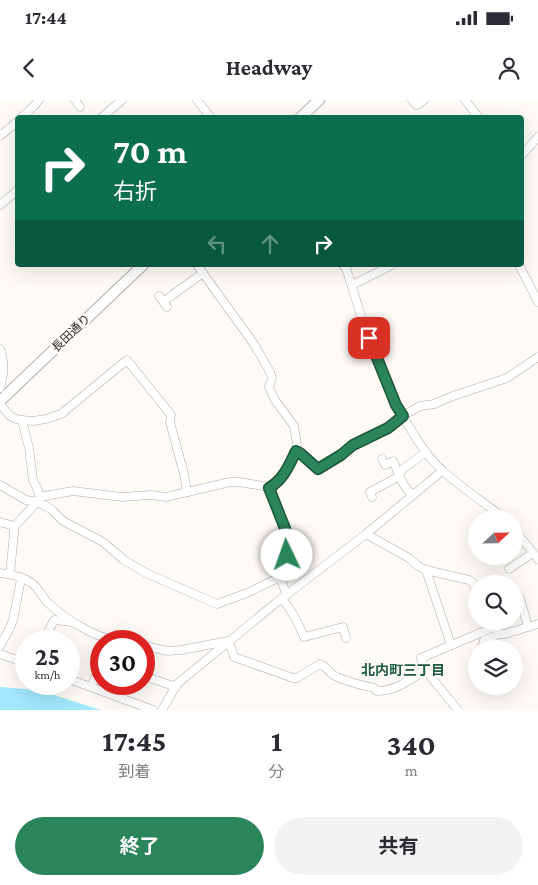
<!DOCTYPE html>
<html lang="ja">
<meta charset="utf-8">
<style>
:root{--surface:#fff;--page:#f2f2f3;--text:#2b2b33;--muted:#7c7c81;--accent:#2a855c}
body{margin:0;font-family:"Crimson Pro","Noto Sans JP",serif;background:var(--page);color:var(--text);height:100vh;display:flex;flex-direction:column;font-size:19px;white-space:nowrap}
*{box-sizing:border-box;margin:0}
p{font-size:16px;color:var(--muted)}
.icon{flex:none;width:28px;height:28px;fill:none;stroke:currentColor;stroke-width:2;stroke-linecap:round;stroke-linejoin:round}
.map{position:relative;height:610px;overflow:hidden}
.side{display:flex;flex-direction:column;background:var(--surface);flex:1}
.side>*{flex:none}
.top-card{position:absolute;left:15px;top:15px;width:509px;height:152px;border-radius:5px;box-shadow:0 5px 20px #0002;background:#0b6e4f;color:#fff;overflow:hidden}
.needle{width:32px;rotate:68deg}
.tools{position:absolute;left:468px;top:410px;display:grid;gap:10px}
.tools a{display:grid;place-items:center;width:55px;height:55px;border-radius:50%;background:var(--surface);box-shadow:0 5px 20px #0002;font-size:25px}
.speed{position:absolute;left:15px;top:530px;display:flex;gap:10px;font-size:25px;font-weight:700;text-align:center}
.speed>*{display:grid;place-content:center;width:65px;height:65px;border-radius:50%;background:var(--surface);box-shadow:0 5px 20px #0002;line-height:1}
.speed small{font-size:12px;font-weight:400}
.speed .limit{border:8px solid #d22;background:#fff;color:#111}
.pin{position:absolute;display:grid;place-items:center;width:42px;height:42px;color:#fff;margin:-21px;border-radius:10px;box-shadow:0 2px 8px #0006}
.me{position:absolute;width:55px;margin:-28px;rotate:357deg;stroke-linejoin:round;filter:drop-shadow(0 0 4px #0008)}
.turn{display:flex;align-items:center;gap:18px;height:105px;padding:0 15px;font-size:22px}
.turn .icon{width:65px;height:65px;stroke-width:2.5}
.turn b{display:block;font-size:35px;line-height:42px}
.lanes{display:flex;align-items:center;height:48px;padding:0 15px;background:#0003;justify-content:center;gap:25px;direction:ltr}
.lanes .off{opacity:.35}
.eta{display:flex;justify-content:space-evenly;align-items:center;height:85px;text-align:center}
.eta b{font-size:30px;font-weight:700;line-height:35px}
.action{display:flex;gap:10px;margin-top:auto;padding:10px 15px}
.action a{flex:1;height:58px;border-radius:30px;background:var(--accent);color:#fff;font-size:20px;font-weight:700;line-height:58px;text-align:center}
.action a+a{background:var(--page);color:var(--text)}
.status{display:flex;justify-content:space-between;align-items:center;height:35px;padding:0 25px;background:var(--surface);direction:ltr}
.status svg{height:14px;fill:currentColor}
header{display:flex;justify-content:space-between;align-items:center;height:65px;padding:0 15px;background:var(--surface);font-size:22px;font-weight:700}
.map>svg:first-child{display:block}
.water{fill:#a3e8fd}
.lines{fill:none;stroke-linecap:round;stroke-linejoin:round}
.minor-casing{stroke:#b0aca8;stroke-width:9}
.tertiary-casing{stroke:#b0aca8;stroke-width:12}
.minor{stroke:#fff;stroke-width:8}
.tertiary{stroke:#fff;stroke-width:10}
.route-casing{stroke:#1b563c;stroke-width:12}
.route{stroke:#2a855c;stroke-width:9}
.labels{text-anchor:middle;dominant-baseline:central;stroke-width:4.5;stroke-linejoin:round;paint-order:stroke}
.street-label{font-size:12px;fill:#2f2d2c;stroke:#fefaf5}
.neighbourhood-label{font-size:14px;font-weight:bold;fill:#1d5b3e;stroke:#fefaf5}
</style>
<div class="status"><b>17:44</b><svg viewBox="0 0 49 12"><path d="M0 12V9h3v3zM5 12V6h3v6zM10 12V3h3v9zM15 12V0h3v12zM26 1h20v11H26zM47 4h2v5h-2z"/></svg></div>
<header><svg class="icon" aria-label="back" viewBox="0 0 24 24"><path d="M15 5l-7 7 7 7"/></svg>Headway<svg class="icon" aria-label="person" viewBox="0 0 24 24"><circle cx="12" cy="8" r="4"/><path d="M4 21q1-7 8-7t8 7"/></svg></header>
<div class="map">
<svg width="538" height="610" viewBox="0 0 538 610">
<rect width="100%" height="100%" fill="#fefaf5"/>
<path class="water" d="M0 587 38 590 101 610H0Z"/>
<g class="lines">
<g class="minor-casing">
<g id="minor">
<path d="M75 0 80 7"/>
<path d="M197 0 211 18"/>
<path d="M412 0 416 5 419 4 424 0"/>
<path d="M465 0 479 18"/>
<path d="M21 18 34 6 39 0"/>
<path d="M101 18 122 0"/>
<path d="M0 36 18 21"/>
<path d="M521 56 538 37"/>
<path d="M0 105 18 90"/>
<path d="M197 165 254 244 270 272 272 278 269 287 275 300 294 326 297 345 296 351 282 377 269 387 286 431 287 455 280 478 287 495"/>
<path d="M343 165 346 168 364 225 396 305C410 327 423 354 443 371 463 389 485 403 505 419"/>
<path d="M519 165 538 202"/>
<path d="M352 185 392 165"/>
<path d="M159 196 167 207"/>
<path d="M164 201 203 173"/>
<path d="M0 249C5 263 4 274 0 288"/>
<path d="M0 304 9 315 16 319 22 320 33 321 46 319 61 314 127 260 171 315 170 322 184 374 187 392"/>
<path d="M296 351 300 353 318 369 341 355 353 345 389 328 403 316 420 306 434 304 453 296 507 278 538 257"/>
<path d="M382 359 385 365 393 361C399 373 402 387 413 395"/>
<path d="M0 385 26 400 37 402 44 405 52 410 63 421 103 442 124 460 146 473 217 504 247 493 276 479 280 478"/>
<path d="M39 397 73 391 122 397 151 395 166 397 230 382H239L269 387"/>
<path d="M372 397 370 392 396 378 403 369 426 352"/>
<path d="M0 422 11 425 14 427V433L10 474"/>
<path d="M14 427 37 402 39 397 38 390 33 380 29 348 22 320"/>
<path d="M514 429 538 459"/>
<path d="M366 434 409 458 418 466 426 470 451 545"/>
<path d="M509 469 533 453"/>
<path d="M426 470 469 480 473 483 476 491"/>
<path d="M0 473C12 474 27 478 35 486 40 491 43 497 47 502 65 519 92 536 117 541"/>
<path d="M520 498 528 527"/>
<path d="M282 499C292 510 298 522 304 537L343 527 346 538"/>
<path d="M494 527 500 534H504L538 524"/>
<path d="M44 541 54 520 73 522"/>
<path d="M0 546 9 530 13 520 21 479"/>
<path d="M144 546 168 551 181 550 229 541 234 557 293 578H297L320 564C326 566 329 573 335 576 347 582 361 585 374 588L377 591C395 591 410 580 425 570"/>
<path d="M482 549 484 540 500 534"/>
<path d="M0 554 26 563"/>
<path d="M144 576 176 587"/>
<path d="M69 579 153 610"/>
<path d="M91 587 101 564"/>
<path d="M162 610 177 584 277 502 366 434 442 371"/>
<path d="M458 610 425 570 421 558 494 527 491 521"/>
</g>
</g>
<g class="tertiary-casing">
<g id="tertiary">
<path d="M300 18 319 0"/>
<path d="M0 301 143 165"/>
</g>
</g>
<use href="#minor" class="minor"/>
<use href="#tertiary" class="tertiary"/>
</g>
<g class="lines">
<g class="route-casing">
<path id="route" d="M287 455 286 431 269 388C284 379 289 365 296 351L300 353 318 369 341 355 353 345 388 328 403 316 396 305 369 238"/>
</g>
<use href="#route" class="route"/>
</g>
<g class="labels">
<g class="street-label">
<text transform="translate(71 233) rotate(-44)">長田通り</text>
</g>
<g class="neighbourhood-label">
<text x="403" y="570">北内町三丁目</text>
</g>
</g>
</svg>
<div class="tools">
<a><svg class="needle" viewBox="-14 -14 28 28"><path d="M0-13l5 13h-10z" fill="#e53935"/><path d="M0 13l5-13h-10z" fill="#7c7c81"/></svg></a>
<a><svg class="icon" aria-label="search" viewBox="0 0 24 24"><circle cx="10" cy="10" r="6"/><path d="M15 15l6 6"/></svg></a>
<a><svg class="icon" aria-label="layers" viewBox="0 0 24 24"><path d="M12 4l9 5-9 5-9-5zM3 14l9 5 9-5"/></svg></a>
</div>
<div class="speed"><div>25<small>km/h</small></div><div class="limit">30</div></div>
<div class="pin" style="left:369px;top:238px;background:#d93025"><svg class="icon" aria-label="arrive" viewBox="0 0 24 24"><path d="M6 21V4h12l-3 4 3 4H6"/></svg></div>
<svg class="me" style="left:287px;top:455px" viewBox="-20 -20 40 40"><circle r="19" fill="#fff"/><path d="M0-13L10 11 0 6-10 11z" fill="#2a855c"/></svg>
<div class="top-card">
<div class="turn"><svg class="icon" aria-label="right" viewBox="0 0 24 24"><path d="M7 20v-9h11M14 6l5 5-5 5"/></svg><div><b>70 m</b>右折</div></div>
<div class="lanes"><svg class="icon off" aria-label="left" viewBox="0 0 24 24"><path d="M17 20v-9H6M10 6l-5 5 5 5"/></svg><svg class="icon off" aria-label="ahead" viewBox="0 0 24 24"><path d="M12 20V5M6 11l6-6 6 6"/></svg><svg class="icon" aria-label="right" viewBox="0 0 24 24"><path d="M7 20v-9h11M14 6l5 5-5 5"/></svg></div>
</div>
</div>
<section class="side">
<div class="eta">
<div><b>17:45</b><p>到着</p></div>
<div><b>1</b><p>分</p></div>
<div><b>340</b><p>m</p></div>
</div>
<div class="action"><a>終了</a><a>共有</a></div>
</section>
